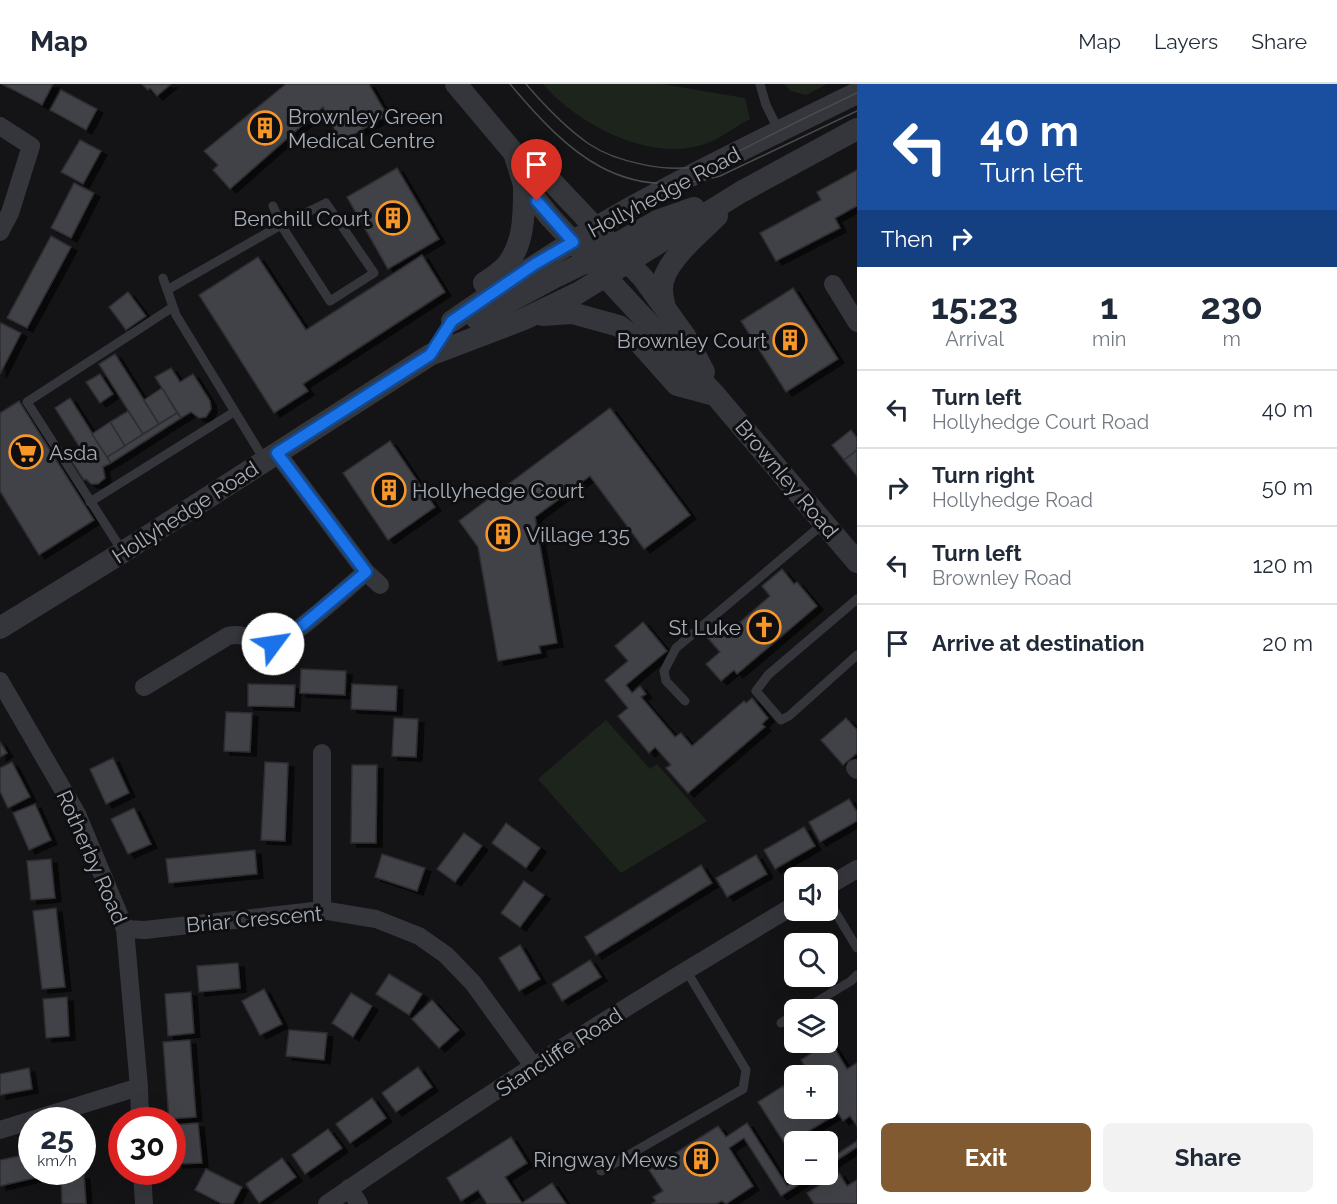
<!DOCTYPE html>
<meta charset="utf-8">
<style>
:root{--surface:#fff;--page:#f2f2f3;--text:#1f2937;--muted:#747a83;--line:#e0e1e3;--accent:#815a31}
body{margin:0;font-family:Raleway,sans-serif;background:var(--page);color:var(--text);height:100vh;display:flex;flex-direction:column;font-size:22px;white-space:nowrap}
*{box-sizing:border-box;margin:0}
p{font-size:20px;color:var(--muted)}
.icon{flex:none;width:33px;height:33px;fill:none;stroke:currentColor;stroke-width:2;stroke-linecap:round;stroke-linejoin:round}
.map{position:relative;flex:1;overflow:hidden}
.side{display:flex;flex-direction:column;background:var(--surface);width:480px}
.side>*{flex:none}
.hud{background:#1a4fa0;color:#fff;overflow:hidden}
.tools{position:absolute;left:784px;top:783px;display:grid;gap:12px}
.tools a{display:grid;place-items:center;width:54px;height:54px;border-radius:9px;background:var(--surface);box-shadow:0 6px 24px #0002;font-size:30px}
.speed{position:absolute;left:18px;top:1023px;display:flex;gap:12px;font-size:30px;font-weight:700;text-align:center}
.speed>*{display:grid;place-content:center;width:78px;height:78px;border-radius:50%;background:var(--surface);box-shadow:0 6px 24px #0002;line-height:1}
.speed small{font-size:15px;font-weight:400}
.speed .limit{border:9px solid #d22;background:#fff;color:#111}
.pin{position:absolute;display:grid;place-items:center;width:51px;height:51px;color:#fff;margin:-62px -26px;border-radius:50% 50% 50% 0;rotate:-45deg;box-shadow:0 0 6px #0007}
.pin .icon{rotate:45deg}
.me{position:absolute;width:66px;margin:-33px;rotate:59deg;stroke-linejoin:round;filter:drop-shadow(0 0 4px #0008)}
.turn{display:flex;align-items:center;gap:21px;height:126px;padding:0 24px;font-size:27px}
.turn .icon{width:78px;height:78px;stroke-width:2.5}
.turn b{display:block;font-size:42px;line-height:51px}
.then{display:flex;align-items:center;height:57px;padding:0 24px;background:#0003;gap:12px;font-size:22px}
.eta{display:flex;justify-content:space-evenly;align-items:center;height:102px;text-align:center}
.eta b{font-size:36px;font-weight:700;line-height:42px}
.primary-button{display:flex;gap:12px;margin-top:auto;padding:12px 24px}
.primary-button a{flex:1;height:69px;border-radius:9px;background:var(--accent);color:#fff;font-size:24px;font-weight:700;line-height:69px;text-align:center}
.primary-button a+a{background:var(--page);color:var(--text)}
ul{padding:0;list-style:none}
li{display:flex;align-items:center;gap:18px;height:78px;padding:0 24px;border-top:2px solid var(--line)}
li div{flex:1}
li b{display:block;font-size:22px}
li em{font-style:normal}
header{display:flex;align-items:center;gap:36px;box-sizing:border-box;height:84px;padding:0 30px;background:var(--surface);border-bottom:2px solid var(--line)}
header strong{font-size:28px}
nav{display:flex;gap:33px;margin-inline-start:auto;font-size:21px}
main{display:flex;flex:1;min-height:0}
.map>svg:first-child{display:block}
.green{fill:#1c241c}
.building{fill:#404246;stroke:#2e2e32;stroke-width:1.5;filter:url(#shadow)}
.lines{fill:none;stroke-linecap:round;stroke-linejoin:round}
.service{stroke:#35363b;stroke-width:9}
.minor{stroke:#35363b;stroke-width:18}
.tertiary{stroke:#35363b;stroke-width:22}
.tram{stroke:#484b50;stroke-width:1.5}
.route-casing{stroke:#114b97;stroke-width:15}
.route{stroke:#1a73e8;stroke-width:10}
.labels{text-anchor:middle;dominant-baseline:central;stroke-width:6;stroke-linejoin:round;paint-order:stroke}
.poi-label{font-size:21px;fill:#a5adb7;stroke:#0f0f11;text-anchor:start}
.street-label{font-size:21px;fill:#a5adb7;stroke:#0f0f11}
</style>
<header>
<strong>Map</strong>
<nav><a>Map</a><a>Layers</a><a>Share</a></nav>
</header>
<main>
<div class="map">
<svg width="857" height="1120" viewBox="0 0 857 1120">
<defs>
<filter id="shadow"><feDropShadow dx="6" dy="4" stdDeviation="0" flood-color="#0009"/></filter>
</defs>
<rect width="100%" height="100%" fill="#141416"/>
<g class="green">
<path d="M543 0H662L745 14 750 35C735 42 721 55 705 60 651 79 578 41 543 0Z"/>
<path d="M784 0H827L806 11 791 7Z"/>
<path d="M606 636 650 685 657 680 707 737 621 789 538 695Z"/>
</g>
<g class="building">
<path d="M2 0H53L42 21Z"/>
<path d="M142 0H171L157 12 150 4 148 6Z"/>
<path d="M286 0H369L387 31 341 58 323 23 230 105 213 86 218 81 204 67Z"/>
<path d="M61 6 97 25 86 46 50 26Z"/>
<path d="M80 56 101 67 83 100 61 88Z"/>
<path d="M397 84 439 155 388 185 347 113Z"/>
<path d="M857 86V122L835 134 840 144 776 177 760 149 821 116 817 108Z"/>
<path d="M74 99 94 109 71 154 51 144Z"/>
<path d="M51 152 71 163 27 244 7 234Z"/>
<path d="M422 171 445 208 303 300 308 307 274 329 199 211 258 173 306 246Z"/>
<path d="M793 204 838 275 786 308 741 237Z"/>
<path d="M128 208 146 232 126 246 109 223Z"/>
<path d="M1 239 21 249 0 290V241Z"/>
<path d="M115 270 159 340 143 350 99 280Z"/>
<path d="M171 284 180 298 193 290 210 317 211 325 206 333 199 334 191 328 181 334 155 293Z"/>
<path d="M100 290 113 310 100 319 86 298Z"/>
<path d="M162 304 177 329 159 340 144 316Z"/>
<path d="M70 314 111 379 103 383 105 394 98 400H91L86 395 84 396 67 370 79 362 55 324Z"/>
<path d="M19 317 94 436 39 471 0 407V329Z"/>
<path d="M610 324 690 431 644 465 590 392 535 433 557 559 539 562 541 569 498 577 478 463 459 437Z"/>
<path d="M128 327 143 350 125 362 110 338Z"/>
<path d="M177 329 181 334 111 379 107 373Z"/>
<path d="M110 338 125 362 107 373 92 350Z"/>
<path d="M851 346 857 354V366L844 376 832 361Z"/>
<path d="M390 357 435 423 388 456 343 389Z"/>
<path d="M857 366V392L844 376Z"/>
<path d="M782 485 794 500 797 498 817 522 737 590 734 586 721 597 706 580 720 568 706 552 723 539 730 547 770 512 762 502Z"/>
<path d="M643 538 667 567 626 601 632 609 640 602 646 610 641 613 675 653 681 649 692 662 744 617 746 619 752 614 768 634 762 640 765 643 688 709 666 684 671 681 655 663 649 669 618 632 628 624 605 596 628 577 615 562Z"/>
<path d="M301 585 346 587 345 611 300 609Z"/>
<path d="M248 600 295 601 294 623 248 622Z"/>
<path d="M352 600 397 602 396 627 351 625Z"/>
<path d="M226 628 252 629 250 668 224 667Z"/>
<path d="M394 634 418 635 416 673 392 672Z"/>
<path d="M846 634 857 646V669L843 681 821 656Z"/>
<path d="M0 658 7 669 0 673Z"/>
<path d="M113 674 129 709 106 720 90 685Z"/>
<path d="M12 678 30 713 8 724 0 707V684Z"/>
<path d="M265 678 288 679 285 757 261 756Z"/>
<path d="M352 681H377L376 759H351Z"/>
<path d="M849 715 857 728V737L820 758 809 738Z"/>
<path d="M35 720 51 756 29 766 13 729Z"/>
<path d="M134 724 151 760 128 770 111 735Z"/>
<path d="M506 739 540 764 526 784 492 759Z"/>
<path d="M804 743 815 762 775 785 764 766Z"/>
<path d="M464 749 482 762 455 798 437 785Z"/>
<path d="M255 766 257 790 169 799 166 775Z"/>
<path d="M382 770 425 784 417 807 375 793Z"/>
<path d="M756 771 767 790 727 813 716 794Z"/>
<path d="M51 775 55 814 31 816 27 777Z"/>
<path d="M701 781 712 799 596 871 585 853Z"/>
<path d="M524 797 544 811 520 843 501 829Z"/>
<path d="M56 824 65 903 42 905 33 827Z"/>
<path d="M520 861 540 895 519 907 499 874Z"/>
<path d="M590 876 601 893 562 917 552 900Z"/>
<path d="M238 879 240 904 199 908 197 882Z"/>
<path d="M389 890 422 910 409 931 376 910Z"/>
<path d="M264 905 282 940 260 951 242 917Z"/>
<path d="M191 908 194 949 168 952 165 910Z"/>
<path d="M351 909 372 922 353 953 332 939Z"/>
<path d="M67 913 69 952 46 954 43 915Z"/>
<path d="M432 916 459 946 439 964 412 935Z"/>
<path d="M289 946 327 949 324 976 286 972Z"/>
<path d="M190 956 196 1033 169 1035 163 958Z"/>
<path d="M830 957 847 985 857 979V1042L850 1032 843 1037 838 1029 807 1048 813 1058H795V1076L758 1018 783 1002 795 1021V1024H828V992H811L801 976Z"/>
<path d="M418 983 432 1003 396 1028 382 1009Z"/>
<path d="M29 984 32 1005 0 1011V990Z"/>
<path d="M372 1014 386 1034 350 1059 336 1040Z"/>
<path d="M198 1039 202 1079 177 1080 174 1041Z"/>
<path d="M747 1039 787 1102 806 1090H815L781 1112 744 1054 729 1064 753 1102 726 1120 722 1117 716 1120H652L656 1117 653 1113 663 1107 649 1086 718 1042 726 1053Z"/>
<path d="M328 1045 342 1064 305 1090 292 1071Z"/>
<path d="M511 1053 527 1079 505 1093 522 1119 552 1099 566 1120H487L478 1106 461 1117 447 1094Z"/>
<path d="M857 1057V1063L828 1082V1076Z"/>
<path d="M29 1070 32 1088H33L35 1094 0 1102V1076Z"/>
<path d="M282 1074 296 1093 259 1119 246 1100Z"/>
<path d="M206 1085 242 1103 233 1120H222L195 1106Z"/>
<path d="M839 1089 847 1102 857 1096V1120H814L807 1109Z"/>
<path d="M84 1091 86 1120H62L61 1092Z"/>
</g>
<g class="lines">
<g class="service">
<path d="M760 0 766 21 779 47"/>
<path d="M326 119 374 189 330 217 281 141Z"/>
<path d="M163 194 176 231 265 377"/>
<path d="M167 206 281 141 273 122"/>
<path d="M90 418 234 328"/>
<path d="M123 468 27 318 173 223"/>
<path d="M857 515 768 591 756 607 781 636 789 632 857 571"/>
<path d="M685 617 666 597 664 587 676 564 823 440"/>
<path d="M828 816 857 864"/>
<path d="M803 926 851 897 857 891"/>
<path d="M781 939 795 930"/>
<path d="M601 1087 743 1005 746 986 686 886"/>
</g>
<g class="minor">
<path d="M0 42 31 62 10 129 0 148"/>
<path d="M833 200 857 239"/>
<path d="M277 369 366 488 380 501"/>
<path d="M0 597 77 730 125 845 139 1003 140 1036"/>
<path d="M144 603 228 552C248 547 257 563 273 560 290 557 349 502 366 488"/>
<path d="M322 669V826"/>
<path d="M855 684 857 686"/>
<path d="M828 802 857 785"/>
<path d="M125 845 145 846 322 826 376 835 419 852 446 871 473 899 534 983"/>
<path d="M0 1046 139 1003"/>
<path d="M142 1088 144 1120"/>
<path d="M349 1104 359 1120"/>
<path d="M327 1120C479 1015 636 915 795 821"/>
</g>
<g class="tertiary">
<path d="M456 0 514 69 554 100 643 194 685 252 704 288"/>
<path d="M514 69 524 101 550 133 716 312 857 478"/>
<path d="M599 166 613 162 657 137 694 124"/>
<path d="M484 199C492 194 501 188 507 181 525 158 524 128 524 101"/>
<path d="M665 224C664 219 662 212 662 206 661 180 699 150 717 132"/>
<path d="M542 231 572 229 619 242 636 255 677 301 714 311"/>
<path d="M477 235 555 193 590 176 603 173"/>
<path d="M452 237C508 199 563 162 621 129 698 86 778 48 857 9"/>
<path d="M0 544 123 468 430 271 524 235 578 209 741 108 857 45"/>
</g>
<g class="tram">
<path d="M510 0C569 70 622 120 720 92L857 27"/>
<path d="M526 0C544 21 566 44 589 60 616 78 667 89 699 82 726 76 750 61 775 49 802 35 830 22 857 9"/>
</g>
</g>
<g class="lines">
<g class="route-casing">
<path id="route" d="M273 560 291 551 366 488 277 369 430 271 452 237 535 180 573 158 537 117"/>
</g>
<use href="#route" class="route"/>
</g>
<defs>
<g id="building-ring" transform="scale(1.725)"><circle r="9.5" fill="#0f0f11" stroke="#f89729" stroke-width="1.5"/><path d="M-4-6H4V6H1V3H-1V6H-4ZM-2.5-4.3h1.7v1.8h-1.7ZM.8-4.3h1.7v1.8H.8ZM-2.5-1h1.7V.8h-1.7ZM.8-1h1.7V.8H.8Z" fill="#f89729"/></g>
<g id="supermarket-ring" transform="scale(1.725)"><circle r="9.5" fill="#0f0f11" stroke="#f89729" stroke-width="1.5"/><path d="M-6-5.5h2.5l.6 2H6L4.5 2H-2.5L-4.4-4H-6ZM-1.5 3.2a1.3 1.3 0 1 0 .1 0ZM3 3.2a1.3 1.3 0 1 0 .1 0Z" fill="#f89729"/></g>
<g id="church-ring" transform="scale(1.725)"><circle r="9.5" fill="#0f0f11" stroke="#f89729" stroke-width="1.5"/><path d="M-1.2-6h2.4v3.5h3.3v2.4h-3.3V6h-2.4V-.1h-3.3v-2.4h3.3Z" fill="#f89729"/></g>
</defs>
<g fill-rule="evenodd">
<use href="#building-ring" x="265" y="44"/>
<use href="#building-ring" x="393" y="134"/>
<use href="#building-ring" x="790" y="256"/>
<use href="#supermarket-ring" x="26" y="368"/>
<use href="#building-ring" x="389" y="406"/>
<use href="#building-ring" x="503" y="450"/>
<use href="#church-ring" x="764" y="543"/>
<use href="#building-ring" x="701" y="1075"/>
</g>
<g class="labels">
<g class="poi-label">
<text x="288" y="32">Brownley Green<tspan x="288" dy="24">Medical Centre</tspan></text>
<text x="370" y="134" text-anchor="end">Benchill Court</text>
<text x="767" y="256" text-anchor="end">Brownley Court</text>
<text x="49" y="368">Asda</text>
<text x="412" y="406">Hollyhedge Court</text>
<text x="526" y="450">Village 135</text>
<text x="741" y="543" text-anchor="end">St Luke</text>
<text x="678" y="1075" text-anchor="end">Ringway Mews</text>
</g>
<g class="street-label">
<text transform="translate(664 108) rotate(-28)">Hollyhedge Road</text>
<text transform="translate(787 395) rotate(50)">Brownley Road</text>
<text transform="translate(185 428) rotate(-33)">Hollyhedge Road</text>
<text transform="translate(92 773) rotate(66)">Rotherby Road</text>
<text transform="translate(254 835) rotate(-5)">Briar Crescent</text>
<text transform="translate(559 968) rotate(-33)">Stancliffe Road</text>
</g>
</g>
</svg>
<div class="tools">
<a><svg class="icon" aria-label="sound" viewBox="0 0 24 24"><path d="M4 9h4l5-4v14l-5-4H4zM17 9q2 3 0 6"/></svg></a>
<a><svg class="icon" aria-label="search" viewBox="0 0 24 24"><circle cx="10" cy="10" r="6"/><path d="M15 15l6 6"/></svg></a>
<a><svg class="icon" aria-label="layers" viewBox="0 0 24 24"><path d="M12 4l9 5-9 5-9-5zM3 14l9 5 9-5"/></svg></a>
<a>+</a>
<a>−</a>
</div>
<div class="speed"><div>25<small>km/h</small></div><div class="limit">30</div></div>
<div class="pin" style="left:537px;top:117px;background:#d93025"><svg class="icon" aria-label="arrive" viewBox="0 0 24 24"><path d="M6 21V4h12l-3 4 3 4H6"/></svg></div>
<svg class="me" style="left:273px;top:560px" viewBox="-20 -20 40 40"><circle r="19" fill="#fff"/><path d="M0-13L10 11 0 6-10 11z" fill="#1a73e8"/></svg>
</div>
<section class="side">
<div class="hud">
<div class="turn"><svg class="icon" aria-label="left" viewBox="0 0 24 24"><path d="M17 20v-9H6M10 6l-5 5 5 5"/></svg><div><b>40 m</b>Turn left</div></div>
<div class="then">Then<svg class="icon" aria-label="right" viewBox="0 0 24 24"><path d="M7 20v-9h11M14 6l5 5-5 5"/></svg></div>
</div>
<div class="eta">
<div><b>15:23</b><p>Arrival</p></div>
<div><b>1</b><p>min</p></div>
<div><b>230</b><p>m</p></div>
</div>
<ul>
<li><svg class="icon" aria-label="left" viewBox="0 0 24 24"><path d="M17 20v-9H6M10 6l-5 5 5 5"/></svg><div><b>Turn left</b><p>Hollyhedge Court Road</p></div><em>40 m</em></li>
<li><svg class="icon" aria-label="right" viewBox="0 0 24 24"><path d="M7 20v-9h11M14 6l5 5-5 5"/></svg><div><b>Turn right</b><p>Hollyhedge Road</p></div><em>50 m</em></li>
<li><svg class="icon" aria-label="left" viewBox="0 0 24 24"><path d="M17 20v-9H6M10 6l-5 5 5 5"/></svg><div><b>Turn left</b><p>Brownley Road</p></div><em>120 m</em></li>
<li><svg class="icon" aria-label="arrive" viewBox="0 0 24 24"><path d="M6 21V4h12l-3 4 3 4H6"/></svg><div><b>Arrive at destination</b></div><em>20 m</em></li>
</ul>
<div class="primary-button"><a>Exit</a><a>Share</a></div>
</section>
</main>
